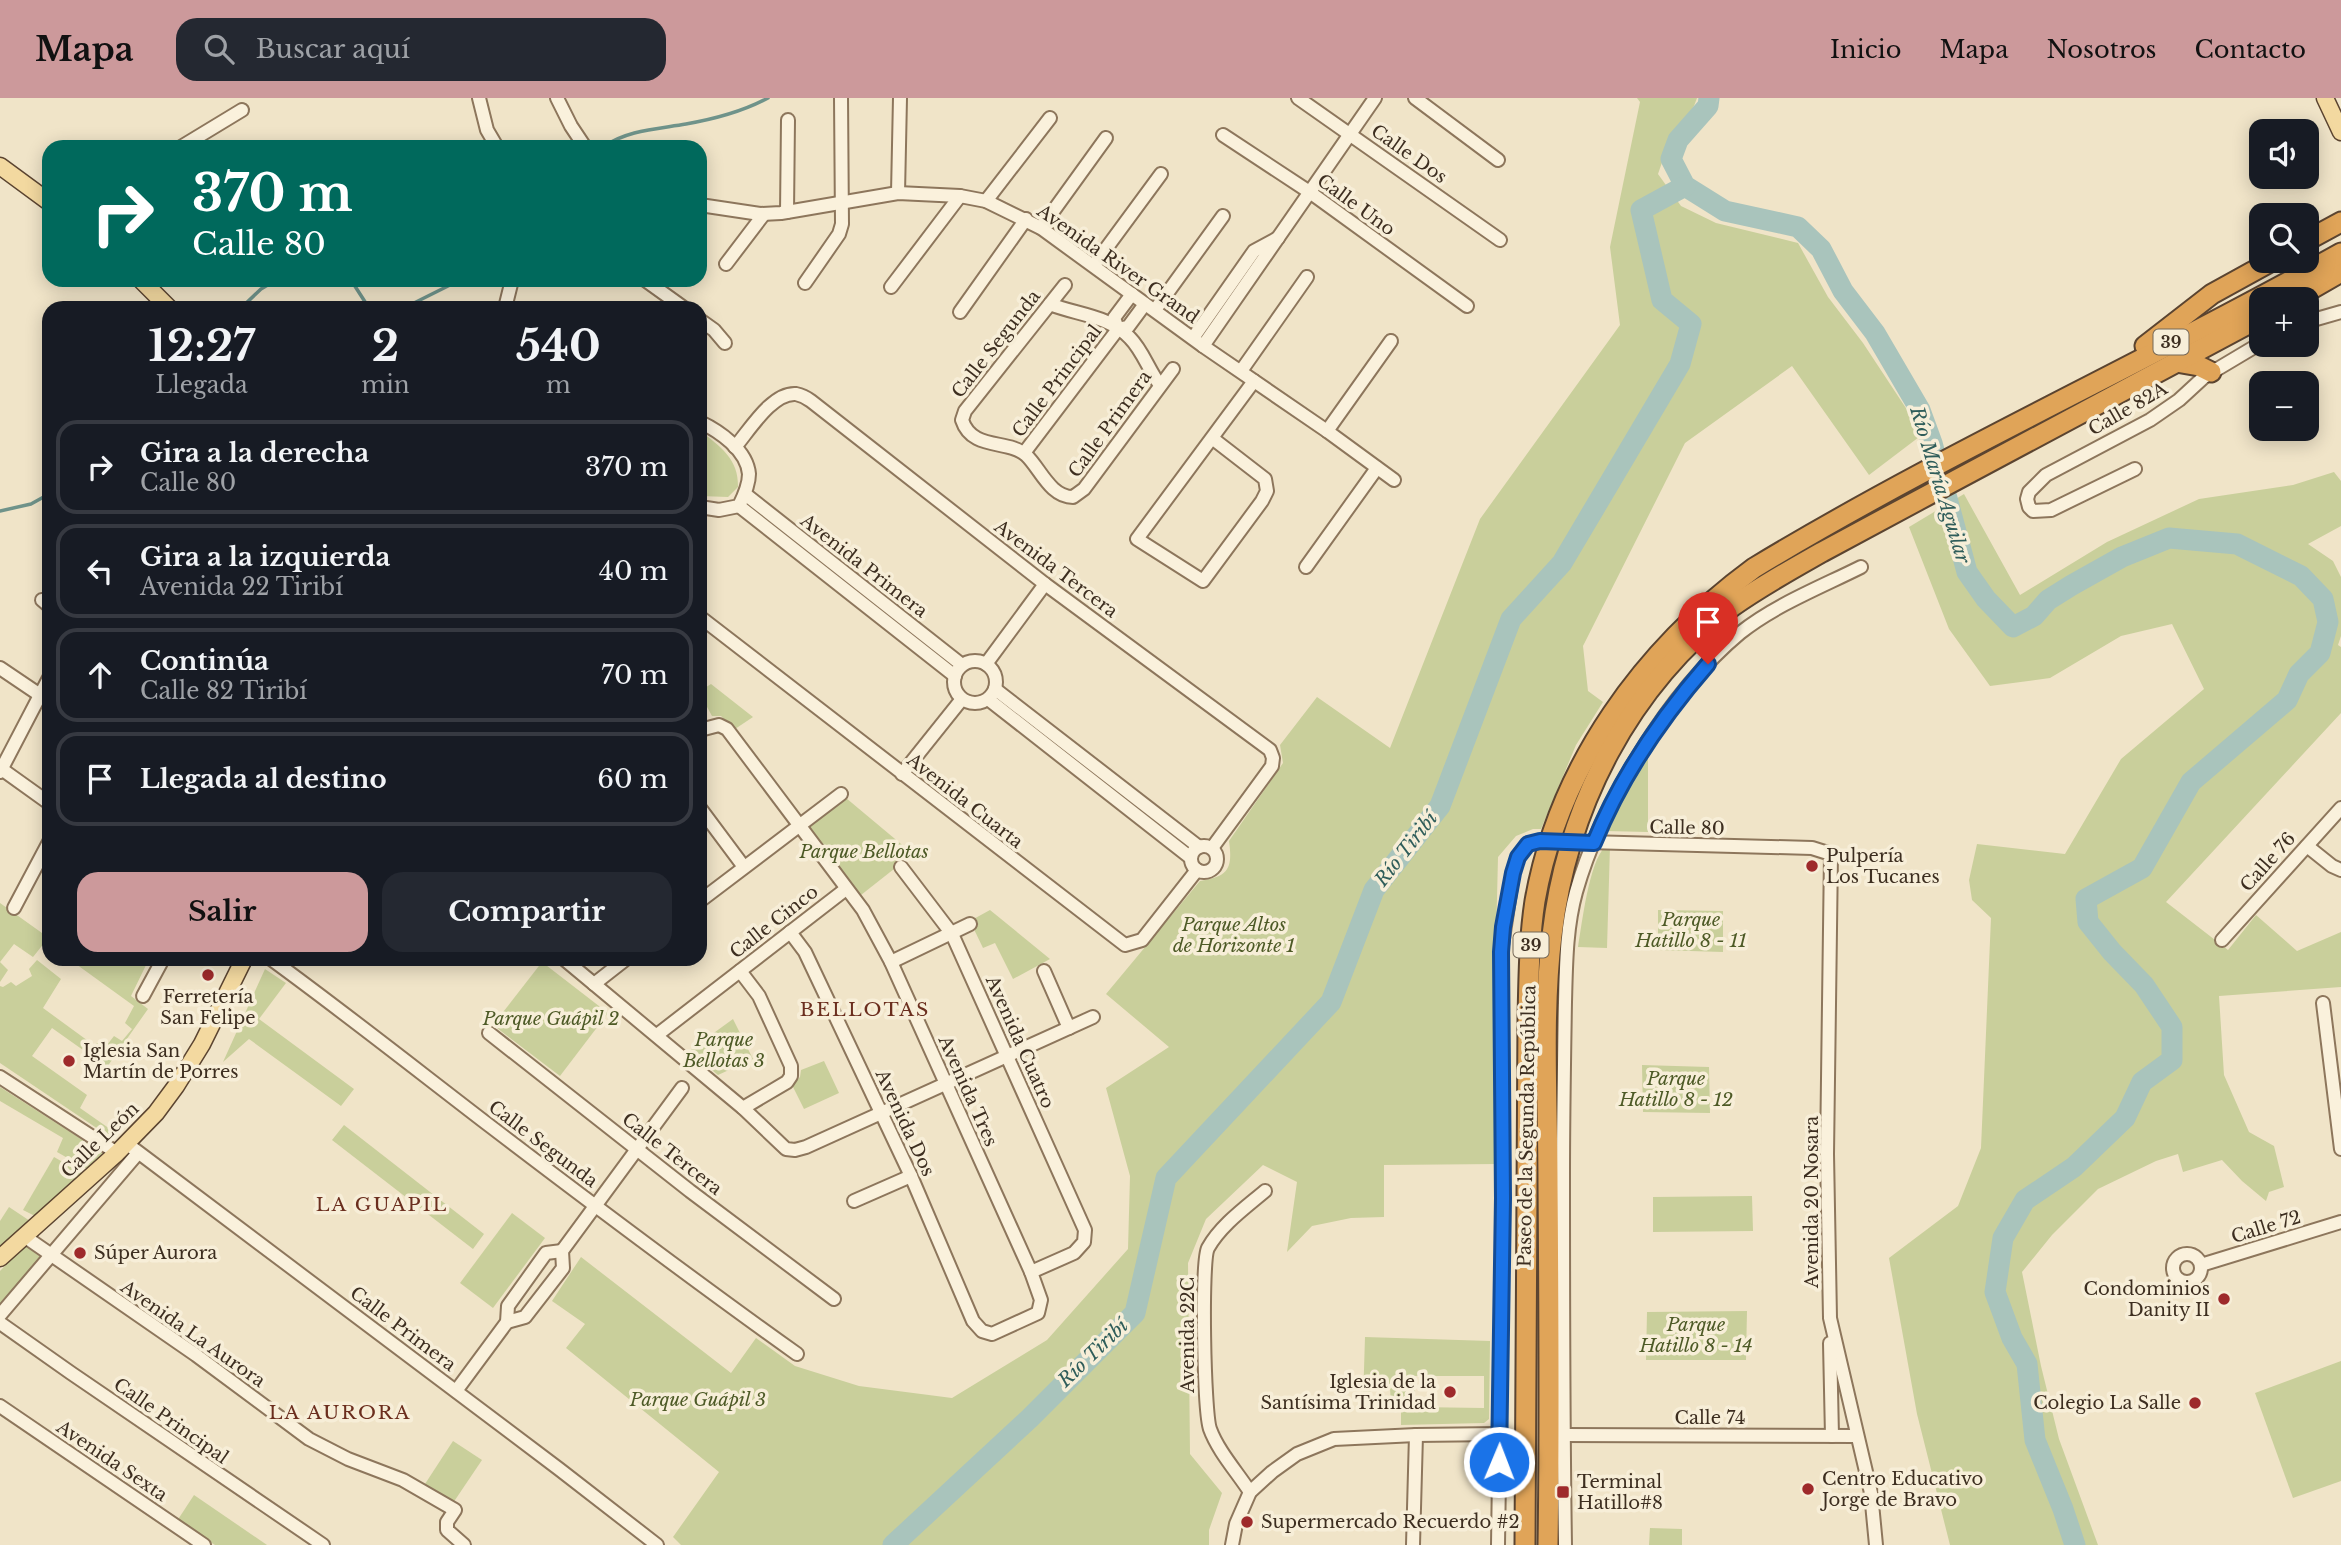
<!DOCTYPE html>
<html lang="es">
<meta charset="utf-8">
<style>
:root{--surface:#171b24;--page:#242831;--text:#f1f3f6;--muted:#9ea1a6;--line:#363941;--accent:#cc999b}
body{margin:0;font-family:"Libre Baskerville",serif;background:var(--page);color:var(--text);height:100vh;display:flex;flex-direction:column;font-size:26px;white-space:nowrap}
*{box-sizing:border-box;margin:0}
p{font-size:23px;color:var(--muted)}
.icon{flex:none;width:38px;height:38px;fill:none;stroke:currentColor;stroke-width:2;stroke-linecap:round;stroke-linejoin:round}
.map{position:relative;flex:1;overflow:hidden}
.drawer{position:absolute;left:42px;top:203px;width:665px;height:665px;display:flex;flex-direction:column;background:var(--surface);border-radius:21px;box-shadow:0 4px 18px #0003}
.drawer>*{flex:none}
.hud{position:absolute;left:42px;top:42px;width:665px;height:147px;border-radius:21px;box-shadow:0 4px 18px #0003;background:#00695c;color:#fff;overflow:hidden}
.fabs{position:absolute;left:2249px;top:21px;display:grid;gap:14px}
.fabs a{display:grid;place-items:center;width:70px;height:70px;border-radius:14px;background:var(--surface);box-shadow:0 4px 18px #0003;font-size:35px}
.pin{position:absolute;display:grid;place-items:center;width:60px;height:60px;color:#fff;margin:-72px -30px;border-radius:50% 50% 50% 0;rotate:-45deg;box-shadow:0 0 7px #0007}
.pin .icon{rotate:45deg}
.me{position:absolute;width:77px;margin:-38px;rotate:1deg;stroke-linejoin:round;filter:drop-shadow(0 0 5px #0008)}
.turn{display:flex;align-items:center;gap:24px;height:147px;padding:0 35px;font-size:32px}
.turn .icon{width:91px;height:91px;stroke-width:2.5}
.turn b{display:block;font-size:49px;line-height:60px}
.eta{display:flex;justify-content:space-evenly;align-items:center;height:119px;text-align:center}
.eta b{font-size:42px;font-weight:700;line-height:49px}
.cta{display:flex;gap:14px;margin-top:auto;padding:14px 35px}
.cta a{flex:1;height:80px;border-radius:21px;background:var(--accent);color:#111;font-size:28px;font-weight:700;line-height:80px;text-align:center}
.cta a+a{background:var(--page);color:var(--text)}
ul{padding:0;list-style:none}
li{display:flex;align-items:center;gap:21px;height:94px;margin:0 14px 10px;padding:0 21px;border:4px solid var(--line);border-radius:21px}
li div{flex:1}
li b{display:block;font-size:26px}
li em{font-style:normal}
header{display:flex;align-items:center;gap:42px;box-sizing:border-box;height:98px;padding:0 35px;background:var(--accent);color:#111}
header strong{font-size:33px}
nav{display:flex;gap:38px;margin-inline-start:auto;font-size:24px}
.search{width:490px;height:63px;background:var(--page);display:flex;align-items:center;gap:18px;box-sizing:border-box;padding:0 24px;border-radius:21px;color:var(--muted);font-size:26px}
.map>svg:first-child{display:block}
.green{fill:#c9cf9b;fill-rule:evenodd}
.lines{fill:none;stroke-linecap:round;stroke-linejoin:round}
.stream{stroke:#6f938a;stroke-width:3.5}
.river{stroke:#a9c4bc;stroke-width:21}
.minor-casing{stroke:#8d765c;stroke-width:16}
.major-casing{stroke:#5b4430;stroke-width:19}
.highway-casing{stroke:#5b4430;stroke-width:23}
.minor{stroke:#faf1dc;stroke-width:12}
.major{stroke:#f3d9a0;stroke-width:16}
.highway{stroke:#e0a458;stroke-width:19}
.minor-bridge-casing{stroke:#8d765c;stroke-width:16;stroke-linecap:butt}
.minor-bridge{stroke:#faf1dc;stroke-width:12}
.route-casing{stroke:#114b97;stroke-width:18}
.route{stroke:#1a73e8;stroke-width:12}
.poi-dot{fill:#9e2a2b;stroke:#f7eed8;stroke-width:2.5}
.labels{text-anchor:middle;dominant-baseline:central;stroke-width:7;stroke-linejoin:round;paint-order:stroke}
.shield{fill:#f7eed8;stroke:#756857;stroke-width:2}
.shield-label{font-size:16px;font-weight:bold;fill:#3d2e20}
.street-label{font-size:18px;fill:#3d2e20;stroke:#f7eed8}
.park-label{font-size:18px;font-style:italic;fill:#4d5a26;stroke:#f7eed8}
.poi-label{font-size:18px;fill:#3d2e20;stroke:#f7eed8;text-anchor:start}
.water-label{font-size:19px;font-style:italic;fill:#2f5d5a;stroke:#f7eed8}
.neighbourhood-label{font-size:19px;letter-spacing:2px;fill:#6b2e1e;stroke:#f7eed8}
</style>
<header>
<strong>Mapa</strong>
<div class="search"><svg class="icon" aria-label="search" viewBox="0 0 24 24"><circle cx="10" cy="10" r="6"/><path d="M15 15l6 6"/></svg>Buscar aquí</div>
<nav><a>Inicio</a><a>Mapa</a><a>Nosotros</a><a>Contacto</a></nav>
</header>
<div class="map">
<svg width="2341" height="1447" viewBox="0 0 2341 1447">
<rect width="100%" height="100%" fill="#f0e4c8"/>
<g class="green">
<path d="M1637 0H1697L1694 8 1669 44 1658 76 1681 108 1716 125 1798 145 1828 199 1863 245 1923 336 1869 377 1792 268 1685 345 1583 548 1588 593 1603 604 1576 647 1541 731H1533L1516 738 1498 759 1495 883 1498 1066 1384 1067V1119L1351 1120 1312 1128 1287 1154 1297 1084 1263 1067 1206 1121 1188 1165 1190 1356 1222 1395 1209 1432V1447H681L673 1439 719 1374 566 1250 585 1226 552 1203 581 1159 731 1275 756 1240 795 1268 859 1288 952 1300 1047 1242 1128 1151 1130 1078 1106 990 1169 949 1106 896 1200 783C1228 779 1233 771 1229 743L1283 665 1280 647 1317 599 1390 650 1480 421 1620 227 1610 149 1640 4Z"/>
<path d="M700 333C720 348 739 361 738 389L728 399 700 398Z"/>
<path d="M2334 374 2341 383V428L2308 446 2333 463 2341 479V538L2338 547 2341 549V615L2166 804 2228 852 2256 817 2297 853 2341 834V889L2219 898 2224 977 2249 1034 2274 1048 2284 1089 2269 1094 2266 1103 2242 1083 2222 1062 2183 1074 2178 1056 2156 1063 2098 1091 2052 1137 2022 1174 2041 1268 2059 1341 2098 1447H1950L1917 1316 1889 1160 1958 1108 1981 1050 1991 820 1972 802 1969 782 1977 746 2065 756 2121 661 2204 591 2172 526 2121 538 2050 580 1990 588 1949 531 1909 429 1964 396 2020 497 2107 444 2199 401 2293 387Z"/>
<path d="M711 586 753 619 735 631 721 618H712L700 596V593Z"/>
<path d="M1648 653V734L1605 733Z"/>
<path d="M846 700 913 756 861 797 806 730Z"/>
<path d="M1610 748 1607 850 1578 849C1582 826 1589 764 1605 749Z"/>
<path d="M0 805 49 840V846L45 844 33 859 14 846 0 864 8 872 0 884Z"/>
<path d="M990 812 1050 861 1013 881 995 845 983 850 970 823Z"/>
<path d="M1658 812 1723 813V854L1658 852Z"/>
<path d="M69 861 82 863 83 861H141L147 865 131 898 148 911 107 969 52 930 32 958 87 997 80 1010 110 1031 117 1021 124 1025 110 1039 0 965V888L3 889 11 884 16 888 32 878 29 871 37 862 61 881 43 910 95 948 97 945 107 947 114 938 122 943 132 931 125 925 134 908Z"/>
<path d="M542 864 608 915 560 978 493 927Z"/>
<path d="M265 871 286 885 259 921 354 991 341 1008 249 941 223 964Z"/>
<path d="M733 921 753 961 718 977 689 953Z"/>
<path d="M824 963 839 995 804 1011 792 987 800 979 801 972Z"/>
<path d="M1642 967 1709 969 1710 1015 1643 1014Z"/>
<path d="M0 989 103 1055 87 1071 57 1054 63 1040 0 1003Z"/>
<path d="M344 1027 484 1136 473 1151 332 1042Z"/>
<path d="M54 1059 82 1075 35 1118 23 1112Z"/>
<path d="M1752 1098 1753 1133 1653 1134V1099Z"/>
<path d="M9 1109 30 1123 0 1150V1123Z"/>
<path d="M512 1115 545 1140 493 1210 460 1185Z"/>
<path d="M25 1147 40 1159 0 1206V1173Z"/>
<path d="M1747 1213 1746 1262H1646L1647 1214Z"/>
<path d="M1365 1239 1490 1243 1489 1321 1484 1325 1401 1327V1306H1391L1390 1290H1370L1371 1304H1363ZM1415 1278H1484V1310L1415 1309Z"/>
<path d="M2341 1263V1383L2293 1400 2255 1295Z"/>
<path d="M453 1343 482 1362 453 1405 425 1386Z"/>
<path d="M194 1397 267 1447H215L177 1423Z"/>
<path d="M1650 1430 1682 1431V1447H1649Z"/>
</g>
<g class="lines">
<g class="stream">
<path d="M603 49C627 32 657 31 686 26 715 21 742 14 768 0"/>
<path d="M351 182 369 210"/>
<path d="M241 210 261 191 276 182"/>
<path d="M400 210 410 207 460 182"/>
<path d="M0 413 31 406 49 396"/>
</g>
<g class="river">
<path d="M1709 0 1708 8 1678 42 1671 61 1685 88 1725 113 1798 129 1821 151 1843 193 1875 235 1920 312 1932 345 1967 474 1986 501 2013 529 2034 518 2048 502 2072 487 2122 459 2169 440 2237 446 2301 478 2323 501 2328 524 2320 555 2299 576 2287 602 2191 684 2142 770 2086 801 2088 824 2112 854 2144 887 2172 929V962L2142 984 2125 1020 2074 1069 2025 1102 2003 1140 1995 1194 2012 1240 2027 1266 2035 1342 2063 1411 2075 1447"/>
<path d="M893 1447 1030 1320 1135 1215 1166 1080 1331 904 1374 792 1440 708 1511 521 1562 465 1680 266 1691 226 1662 202 1641 112 1685 88"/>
</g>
<g class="minor-casing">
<g id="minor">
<path d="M479 0 487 32 497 49"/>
<path d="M557 0 571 28 585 49"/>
<path d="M1298 0 1500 142"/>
<path d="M1415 0 1498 62"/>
<path d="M1223 37 1311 95 1467 208"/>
<path d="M181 49 242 12"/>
<path d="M898 95 900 0"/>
<path d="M986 103 1050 20"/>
<path d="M700 107 760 116 781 115 898 95 960 98 986 103 1041 130 1203 248 1327 333 1394 382"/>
<path d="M787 114 788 22"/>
<path d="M1041 130 1106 40"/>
<path d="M726 166 764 116"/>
<path d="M1094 167 1161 76"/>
<path d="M645 182 684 210"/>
<path d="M805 185 839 136 842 126 841 0"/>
<path d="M1065 187 965 313 962 322C972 353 1008 341 1026 357 1040 370 1050 399 1073 399L1084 391 1173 271"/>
<path d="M891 189 960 98"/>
<path d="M1050 206C1077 217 1108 217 1130 240 1143 253 1149 273 1160 287"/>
<path d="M505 210 512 182"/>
<path d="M1155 212 1223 118"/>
<path d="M960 214 1026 121"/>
<path d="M700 222 714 232 725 245"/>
<path d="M2306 224 2341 214"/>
<path d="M1118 231 1114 220 1132 196"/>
<path d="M1193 240 1254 153 1278 140"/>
<path d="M1203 248 1375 0"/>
<path d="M1241 273 1307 179"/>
<path d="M700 324C719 333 747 352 749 376 749 387 744 398 739 408L719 412 700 409"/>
<path d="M1327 333 1391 243"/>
<path d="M1212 340 1265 381 1267 393 1262 403 1203 483 1137 441 1254 283"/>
<path d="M735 349C749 333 772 294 796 296 801 297 807 300 811 303L1045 486 1270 652 1273 660 1272 668 1212 750"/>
<path d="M1024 355 1118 231 1128 229 1145 206"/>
<path d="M2135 371 2051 412 2033 413 2029 409 2027 401 2029 394 2046 377 2150 322 2179 302 2204 279 2261 245"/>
<path d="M745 396 962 567"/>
<path d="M739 408 955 578"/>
<path d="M1306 469 1377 370"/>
<path d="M42 502 49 508"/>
<path d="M700 519 1125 847 1142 842 1197 772"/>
<circle cx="975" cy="584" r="21"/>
<path d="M986 566 1045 486"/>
<path d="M0 570 40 597"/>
<path d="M995 591 1199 749"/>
<path d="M988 601 1191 760"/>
<path d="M700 632 719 627 727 631 863 812 891 864 1031 1174"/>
<path d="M0 670 49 705"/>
<path d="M0 674 49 580"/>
<path d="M902 676 962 601"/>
<path d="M700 710 744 769"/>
<path d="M1587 744 1812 750 1831 756 1827 1056 1830 1220 1871 1395 1876 1447"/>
<circle cx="1204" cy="761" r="13"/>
<path d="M2307 748 2332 768 2341 772"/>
<path d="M700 803 841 696"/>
<path d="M14 810 49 744"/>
<path d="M790 834 805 854 911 1078 973 1223 982 1233 992 1236 1038 1215 1041 1202 1031 1174 1074 1155 1084 1144 1085 1132 952 836 901 769"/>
<path d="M2222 842 2341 710"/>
<path d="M271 861C345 915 417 972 490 1028 591 1105 693 1182 797 1256"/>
<path d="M564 861 743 1010 786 1051 795 1052 806 1049 1093 919"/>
<path d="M891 864 970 826"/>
<path d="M740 873 759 898 791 968V978L787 984 743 1010"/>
<path d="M1044 873 1069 930"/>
<path d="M594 886 626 861"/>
<path d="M143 898 163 861"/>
<path d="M2323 905 2341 1051"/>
<path d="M489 935 690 1093 834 1201"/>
<path d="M657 937 846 791"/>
<path d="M0 979 117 1055"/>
<path d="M126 1045 559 1371 657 1447"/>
<path d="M854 1103 911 1078"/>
<path d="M24 1138 196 1257 309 1341 348 1361 403 1382 455 1412 447 1424V1432L464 1447"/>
<circle cx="2187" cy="1170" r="14"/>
<path d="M2201 1167 2341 1124"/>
<path d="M0 1217 138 1055"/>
<path d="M507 1224 525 1219 563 1170 562 1153 682 990"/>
<path d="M0 1225 71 1275 323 1447"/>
<path d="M1830 1245 1832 1338"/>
<path d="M456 1293 507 1224 508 1208 546 1155 562 1153"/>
<path d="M0 1308 204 1447"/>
<path d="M1563 1337 1857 1338"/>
<path d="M1250 1394C1237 1374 1218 1353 1210 1331 1204 1314 1201 1163 1208 1150 1221 1127 1245 1110 1265 1093"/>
<path d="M1232 1447 1236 1426 1250 1394 1272 1374 1297 1356 1334 1341 1416 1337 1499 1336"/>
<path d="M1413 1447 1416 1337"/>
<path d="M1498 1447 1503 1100 1501 854 1513 775 1518 759 1528 746 1540 743"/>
<path d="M1565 1447C1563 1323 1563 1200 1563 1076 1563 1019 1564 962 1565 904 1566 868 1566 830 1576 794 1601 706 1669 594 1740 535 1775 507 1821 489 1861 469"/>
</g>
</g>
<g class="major-casing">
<g id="major">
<path d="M2325 0 2341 34"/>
<path d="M0 68 49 104"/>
<path d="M141 182 169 210"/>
<path d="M0 1160 117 1055 156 1015 176 988 202 946 244 861"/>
</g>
</g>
<g class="highway-casing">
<g id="highway">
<path d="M2306 143 2341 124"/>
<path d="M2294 201 2341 174"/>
<path d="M2145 248 2212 196 2272 163"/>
<path d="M2176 264 2199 268 2211 274"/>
<path d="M1525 1447 1528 920C1529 881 1529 842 1535 803 1559 667 1644 551 1754 470 1944 355 2147 264 2341 155"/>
<path d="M1548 1447C1550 1327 1549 1206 1548 1086 1548 1005 1542 917 1552 837 1567 708 1629 588 1733 508 1761 488 1792 471 1822 454 1858 435 1893 416 1928 397 2039 337 2150 278 2261 219"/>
</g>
</g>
<use href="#minor" class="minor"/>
<use href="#major" class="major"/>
<use href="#highway" class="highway"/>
<g class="minor-bridge-casing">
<path id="minor-bridge" d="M1540 743 1578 744"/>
</g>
<use href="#minor-bridge" class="minor-bridge"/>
</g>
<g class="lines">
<g class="route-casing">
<path id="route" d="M1499 1364 1503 1100 1501 854 1503 829 1513 775 1518 759 1528 746 1540 743 1594 745C1621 678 1661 620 1708 566"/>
</g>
<use href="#route" class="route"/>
</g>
<g class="poi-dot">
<circle cx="1812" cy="768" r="7"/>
<circle cx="208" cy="877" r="7"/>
<circle cx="69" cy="963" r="7"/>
<circle cx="80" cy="1155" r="7"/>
<circle cx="2224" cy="1201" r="7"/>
<circle cx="1450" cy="1294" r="7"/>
<circle cx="2195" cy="1305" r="7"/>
<circle cx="1808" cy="1391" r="7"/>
<rect x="1556" y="1387" width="14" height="14" rx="3.5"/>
<circle cx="1247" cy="1424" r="7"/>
</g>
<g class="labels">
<g class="shield">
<rect x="2153.5" y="231.5" width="35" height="25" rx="5"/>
<rect x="1513.5" y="834.5" width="35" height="25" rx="5"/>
</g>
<g class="shield-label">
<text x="2171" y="244">39</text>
<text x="1531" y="847">39</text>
</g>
<g class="street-label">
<text transform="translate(1409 56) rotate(35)">Calle Dos</text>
<text transform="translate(1356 107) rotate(36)">Calle Uno</text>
<text transform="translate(1118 166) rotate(35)">Avenida River Grand</text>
<text transform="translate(996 246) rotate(-52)">Calle Segunda</text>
<text transform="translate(1057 283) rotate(-53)">Calle Principal</text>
<text transform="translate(2128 311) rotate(-30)">Calle 82A</text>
<text transform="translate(1110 326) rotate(-54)">Calle Primera</text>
<text transform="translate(864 468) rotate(38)">Avenida Primera</text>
<text transform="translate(1056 471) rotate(37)">Avenida Tercera</text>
<text transform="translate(965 703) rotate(38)">Avenida Cuarta</text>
<text transform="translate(1687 730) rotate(1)">Calle 80</text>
<text transform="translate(2268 764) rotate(-48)">Calle 76</text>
<text transform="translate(774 824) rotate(-38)">Calle Cinco</text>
<text transform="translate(1020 944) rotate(66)">Avenida Cuatro</text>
<text transform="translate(968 993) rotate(66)">Avenida Tres</text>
<text transform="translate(905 1025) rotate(65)">Avenida Dos</text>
<text transform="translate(1527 1028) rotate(-89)">Paseo de la Segunda República</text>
<text transform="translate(100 1042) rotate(-44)">Calle León</text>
<text transform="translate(543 1046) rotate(37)">Calle Segunda</text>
<text transform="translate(672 1056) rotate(38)">Calle Tercera</text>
<text transform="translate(1812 1104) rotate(-90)">Avenida 20 Nosara</text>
<text transform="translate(2266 1129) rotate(-17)">Calle 72</text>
<text transform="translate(403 1231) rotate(37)">Calle Primera</text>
<text transform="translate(193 1236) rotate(35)">Avenida La Aurora</text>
<text transform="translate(1188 1237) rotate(-90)">Avenida 22C</text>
<text x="1710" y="1320">Calle 74</text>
<text transform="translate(171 1323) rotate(35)">Calle Principal</text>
<text transform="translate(112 1363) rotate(34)">Avenida Sexta</text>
</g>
<g class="park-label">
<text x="864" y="754">Parque Bellotas</text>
<text x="1691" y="822">Parque<tspan x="1691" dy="21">Hatillo 8 - 11</tspan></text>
<text x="1234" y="827">Parque Altos<tspan x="1234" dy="21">de Horizonte 1</tspan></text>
<text x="551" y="921">Parque Guápil 2</text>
<text x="724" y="942">Parque<tspan x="724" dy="21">Bellotas 3</tspan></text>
<text x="1676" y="981">Parque<tspan x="1676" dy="21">Hatillo 8 - 12</tspan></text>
<text x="1696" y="1227">Parque<tspan x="1696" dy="21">Hatillo 8 - 14</tspan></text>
<text x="698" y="1302">Parque Guápil 3</text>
</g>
<g class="poi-label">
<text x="1826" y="758">Pulpería<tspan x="1826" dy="21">Los Tucanes</tspan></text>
<text x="208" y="899" text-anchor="middle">Ferretería<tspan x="208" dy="21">San Felipe</tspan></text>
<text x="83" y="953">Iglesia San<tspan x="83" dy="21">Martín de Porres</tspan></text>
<text x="94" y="1155">Súper Aurora</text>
<text x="2210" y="1191" text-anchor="end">Condominios<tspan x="2210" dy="21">Danity II</tspan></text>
<text x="1436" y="1284" text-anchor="end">Iglesia de la<tspan x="1436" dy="21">Santísima Trinidad</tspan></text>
<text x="2181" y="1305" text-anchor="end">Colegio La Salle</text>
<text x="1822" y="1381">Centro Educativo<tspan x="1822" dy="21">Jorge de Bravo</tspan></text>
<text x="1577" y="1384">Terminal<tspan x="1577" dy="21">Hatillo#8</tspan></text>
<text x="1261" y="1424">Supermercado Recuerdo #2</text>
</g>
<g class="water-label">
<text transform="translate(1940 387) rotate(73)">Río María Aguilar</text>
<text transform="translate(1406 751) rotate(-52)">Río Tiribí</text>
<text transform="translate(1093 1255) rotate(-44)">Río Tiribí</text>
</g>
<g class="neighbourhood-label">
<text x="865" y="911">BELLOTAS</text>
<text x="382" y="1106">LA GUAPIL</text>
<text x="340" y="1314">LA AURORA</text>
</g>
</g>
</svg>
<div class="fabs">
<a><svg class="icon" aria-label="sound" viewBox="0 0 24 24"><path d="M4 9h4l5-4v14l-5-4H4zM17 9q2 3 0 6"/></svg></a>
<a><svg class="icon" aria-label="search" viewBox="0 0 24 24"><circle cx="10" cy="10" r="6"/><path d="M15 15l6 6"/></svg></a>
<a>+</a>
<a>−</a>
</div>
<div class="pin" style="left:1708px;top:566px;background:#d93025"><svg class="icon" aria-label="arrive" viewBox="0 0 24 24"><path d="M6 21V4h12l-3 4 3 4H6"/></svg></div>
<svg class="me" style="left:1499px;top:1364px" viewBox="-20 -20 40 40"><circle r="17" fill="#1a73e8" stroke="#fff" stroke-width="3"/><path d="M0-11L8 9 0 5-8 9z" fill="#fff"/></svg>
<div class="hud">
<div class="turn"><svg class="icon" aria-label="right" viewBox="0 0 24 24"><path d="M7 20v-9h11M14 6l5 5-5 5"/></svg><div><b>370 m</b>Calle 80</div></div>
</div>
<section class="drawer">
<div class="eta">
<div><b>12:27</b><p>Llegada</p></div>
<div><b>2</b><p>min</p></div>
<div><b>540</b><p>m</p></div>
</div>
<ul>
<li><svg class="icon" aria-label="right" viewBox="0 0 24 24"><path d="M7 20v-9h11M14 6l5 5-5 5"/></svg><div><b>Gira a la derecha</b><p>Calle 80</p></div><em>370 m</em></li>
<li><svg class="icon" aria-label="left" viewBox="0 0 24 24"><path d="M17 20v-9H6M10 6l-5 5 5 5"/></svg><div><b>Gira a la izquierda</b><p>Avenida 22 Tiribí</p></div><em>40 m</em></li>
<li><svg class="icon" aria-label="ahead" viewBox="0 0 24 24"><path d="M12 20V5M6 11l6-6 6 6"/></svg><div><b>Continúa</b><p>Calle 82 Tiribí</p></div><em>70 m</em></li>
<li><svg class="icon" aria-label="arrive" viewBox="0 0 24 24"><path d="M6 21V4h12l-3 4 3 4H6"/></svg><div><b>Llegada al destino</b></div><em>60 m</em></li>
</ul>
<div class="cta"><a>Salir</a><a>Compartir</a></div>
</section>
</div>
